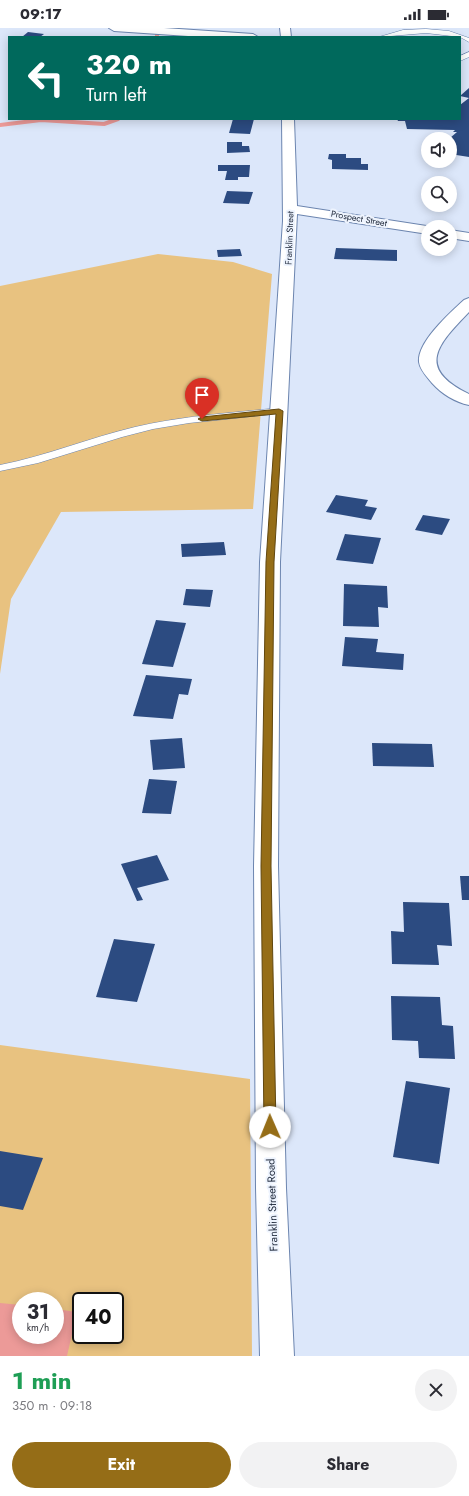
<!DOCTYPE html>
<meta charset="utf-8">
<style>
:root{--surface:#fff;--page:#f2f2f3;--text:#2b2b33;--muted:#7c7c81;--accent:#956d17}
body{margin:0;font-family:Jost,sans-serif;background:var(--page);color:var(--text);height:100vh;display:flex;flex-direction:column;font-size:15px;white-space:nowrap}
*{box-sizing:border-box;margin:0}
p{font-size:13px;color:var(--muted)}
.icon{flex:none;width:22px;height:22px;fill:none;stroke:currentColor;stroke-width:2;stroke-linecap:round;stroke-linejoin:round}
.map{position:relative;height:1328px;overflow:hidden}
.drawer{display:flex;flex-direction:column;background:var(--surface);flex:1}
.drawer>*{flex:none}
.top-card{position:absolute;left:8px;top:8px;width:453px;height:84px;border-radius:0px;box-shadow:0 2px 10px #0003;background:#00695c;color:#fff;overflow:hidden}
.controls{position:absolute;left:421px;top:104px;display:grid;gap:8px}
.controls a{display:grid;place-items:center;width:36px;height:36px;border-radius:50%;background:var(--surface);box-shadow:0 2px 10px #0003;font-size:20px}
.speed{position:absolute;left:12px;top:1264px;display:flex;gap:8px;font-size:20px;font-weight:700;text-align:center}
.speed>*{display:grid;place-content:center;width:52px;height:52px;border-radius:50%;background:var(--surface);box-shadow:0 2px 10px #0003;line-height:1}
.speed small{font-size:10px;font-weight:400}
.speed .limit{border:2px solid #111;border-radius:6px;background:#fff;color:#111}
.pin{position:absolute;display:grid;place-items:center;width:34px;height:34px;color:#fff;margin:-41px -17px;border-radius:50% 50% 50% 0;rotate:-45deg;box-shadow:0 0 4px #0007}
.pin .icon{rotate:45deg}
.me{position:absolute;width:44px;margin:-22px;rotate:359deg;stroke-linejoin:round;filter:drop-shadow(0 0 3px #0008)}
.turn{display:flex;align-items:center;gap:14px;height:84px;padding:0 12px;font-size:18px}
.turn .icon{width:52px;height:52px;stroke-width:2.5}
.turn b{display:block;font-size:28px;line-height:34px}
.round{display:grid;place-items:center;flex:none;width:42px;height:42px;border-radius:21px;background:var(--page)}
.overview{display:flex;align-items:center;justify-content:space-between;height:68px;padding:0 12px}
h1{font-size:24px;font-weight:700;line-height:30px;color:#1e9e55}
.button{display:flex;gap:8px;margin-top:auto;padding:8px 12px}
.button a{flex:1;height:46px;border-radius:24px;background:var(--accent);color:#fff;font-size:16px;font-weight:700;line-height:46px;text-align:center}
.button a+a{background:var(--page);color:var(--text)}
.status{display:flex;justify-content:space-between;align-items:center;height:28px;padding:0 20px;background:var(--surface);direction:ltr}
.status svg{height:11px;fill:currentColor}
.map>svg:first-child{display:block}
.green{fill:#e8c280;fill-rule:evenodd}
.water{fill:#ec9a98}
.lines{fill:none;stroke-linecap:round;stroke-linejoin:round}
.stream{stroke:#ec9a98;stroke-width:4}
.building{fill:#2c4b81}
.service-casing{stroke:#6c85af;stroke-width:1}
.minor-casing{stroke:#6c85af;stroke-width:2}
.tertiary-casing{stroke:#6c85af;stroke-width:2}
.service{fill:#fff;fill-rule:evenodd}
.minor{fill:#fff;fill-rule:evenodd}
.tertiary{fill:#fff;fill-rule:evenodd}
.route{fill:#956d17;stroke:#61470f}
.labels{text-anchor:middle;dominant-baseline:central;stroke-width:4;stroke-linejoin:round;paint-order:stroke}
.far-street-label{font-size:9px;fill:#232d3f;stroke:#eef4fe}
.street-label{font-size:11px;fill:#232d3f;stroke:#eef4fe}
</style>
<div class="status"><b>09:17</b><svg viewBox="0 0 49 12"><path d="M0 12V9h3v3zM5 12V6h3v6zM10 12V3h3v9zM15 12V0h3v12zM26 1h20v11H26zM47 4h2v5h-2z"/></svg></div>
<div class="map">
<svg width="469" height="1328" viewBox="0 0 469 1328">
<rect width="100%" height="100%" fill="#dce7fa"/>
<g class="green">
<path d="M158 226 233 234 272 246 253 481 61 484 11 571 0 646V258Z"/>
<path d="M0 1017 250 1051 252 1328H0ZM21 1273H55V1307H21ZM81 1273H115V1307H81Z"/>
</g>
<path class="water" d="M0 1275 21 1277V1307H55V1281L77 1284 67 1328H0Z"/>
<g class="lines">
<g class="stream">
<path d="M157 0V9"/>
<path d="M0 97 41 92 104 96 118 91"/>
</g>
</g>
<g class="building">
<path d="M28 4 44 6 40 9H22Z"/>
<path d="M469 60V129L450 126V110L457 104H453L455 102 407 101 405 93H398L397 91H460V77L469 70 460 68Z"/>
<path d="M233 91H254L250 106 229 105Z"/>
<path d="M227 114H242V118H249L250 124 227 125Z"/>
<path d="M329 126H346V130H361V136H368V142L332 141V132L328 131Z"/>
<path d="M218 137H250L249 149H238V152H225L227 143H218Z"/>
<path d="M227 163 253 164 249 176 223 175Z"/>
<path d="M336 220 397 222V233L334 231Z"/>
<path d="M240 221 242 228 218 229 217 222Z"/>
<path d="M336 467 368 472 365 478 377 480 371 492 326 484Z"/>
<path d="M423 487 450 491 442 507 415 502Z"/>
<path d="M345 506 381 510 373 536 336 532Z"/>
<path d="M224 514 226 527 182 529 181 516Z"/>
<path d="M344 556 387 558 388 580 378 579 379 599 343 598Z"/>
<path d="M186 561 213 562 210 579 183 577Z"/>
<path d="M156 592 186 595 173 639 142 636Z"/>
<path d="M345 609 378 611 376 624 404 626 403 642 342 638Z"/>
<path d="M146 647 192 651 188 667 179 666 173 691 133 688Z"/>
<path d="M182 710 185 740 153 742 150 712Z"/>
<path d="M372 715 432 716 434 739 373 738Z"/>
<path d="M149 751 177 753 171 786 142 785Z"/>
<path d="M157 827 169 852 137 860 143 872 137 873 121 836Z"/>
<path d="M460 848H469V872H462Z"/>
<path d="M403 874 449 875 452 918 437 917 439 937 392 936 391 903 404 904Z"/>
<path d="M114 911 155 916 137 974 96 969Z"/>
<path d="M391 968 440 969 442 997 453 998 455 1031 419 1030 418 1013 392 1012Z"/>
<path d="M406 1053 450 1060 439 1136 393 1129Z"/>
<path d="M0 1123 43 1130 23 1182 0 1178Z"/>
</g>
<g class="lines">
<g class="service-casing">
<g id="service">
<path d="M426 1 449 3 469 10V14L460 9 426 5 379 9 403 2Z"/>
<path d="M469 24V29L460 33V28Z"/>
<path d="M279 380 284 383 283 385 189 395 153 401 122 409 38 435 0 443V437C46 428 89 410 135 399 182 388 231 385 279 380Z"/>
</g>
</g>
<g class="minor-casing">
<g id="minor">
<path d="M109 0H164L253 6 258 9H203L114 3Z"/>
<path d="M469 270V284C438 316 415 340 469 366V377C455 374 442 366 432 355 427 349 420 342 419 334 417 314 450 285 464 272Z"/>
</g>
</g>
<g class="tertiary-casing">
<g id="tertiary">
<path d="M280 0H290L291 9H281Z"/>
<path d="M282 91H294L297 178 433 199H428V206L297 186 280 534 278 838 286 1160 294 1328H260L256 1160 254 838 260 534 283 193Z"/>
<path d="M450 202 469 205V213L450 210Z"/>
</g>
</g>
<use href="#service" class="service"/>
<use href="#minor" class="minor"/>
<use href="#tertiary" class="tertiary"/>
</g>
<path class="route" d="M279 381 283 383 274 534 271 838 276 1099 274 1102H266L264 1099 261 838 266 534 276 386 202 393 198 391 202 389Z"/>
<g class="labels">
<g class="far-street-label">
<text transform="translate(359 190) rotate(10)">Prospect Street</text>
<text transform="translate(289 210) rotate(-88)">Franklin Street</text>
</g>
<g class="street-label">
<text transform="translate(272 1177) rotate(-92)">Franklin Street Road</text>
</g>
</g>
</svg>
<div class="controls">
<a><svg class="icon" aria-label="sound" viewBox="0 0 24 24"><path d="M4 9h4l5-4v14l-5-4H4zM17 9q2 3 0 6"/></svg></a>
<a><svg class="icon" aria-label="search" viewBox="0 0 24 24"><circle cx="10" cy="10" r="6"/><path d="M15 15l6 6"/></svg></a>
<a><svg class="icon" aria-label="layers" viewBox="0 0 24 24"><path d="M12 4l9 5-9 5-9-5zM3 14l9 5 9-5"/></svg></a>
</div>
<div class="speed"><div>31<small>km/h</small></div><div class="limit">40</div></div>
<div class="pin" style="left:202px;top:391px;background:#d93025"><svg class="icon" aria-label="arrive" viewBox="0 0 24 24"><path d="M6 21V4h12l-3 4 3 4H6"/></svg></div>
<svg class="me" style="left:270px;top:1099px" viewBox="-20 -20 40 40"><circle r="19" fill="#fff"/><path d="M0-13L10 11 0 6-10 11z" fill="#956d17"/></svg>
<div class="top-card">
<div class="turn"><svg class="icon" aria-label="left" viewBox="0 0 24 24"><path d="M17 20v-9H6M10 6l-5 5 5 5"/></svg><div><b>320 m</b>Turn left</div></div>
</div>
</div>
<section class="drawer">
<div class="overview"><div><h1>1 min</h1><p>350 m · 09:18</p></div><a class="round"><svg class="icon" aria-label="close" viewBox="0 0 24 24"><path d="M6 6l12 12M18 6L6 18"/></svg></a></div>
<div class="button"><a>Exit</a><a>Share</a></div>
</section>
